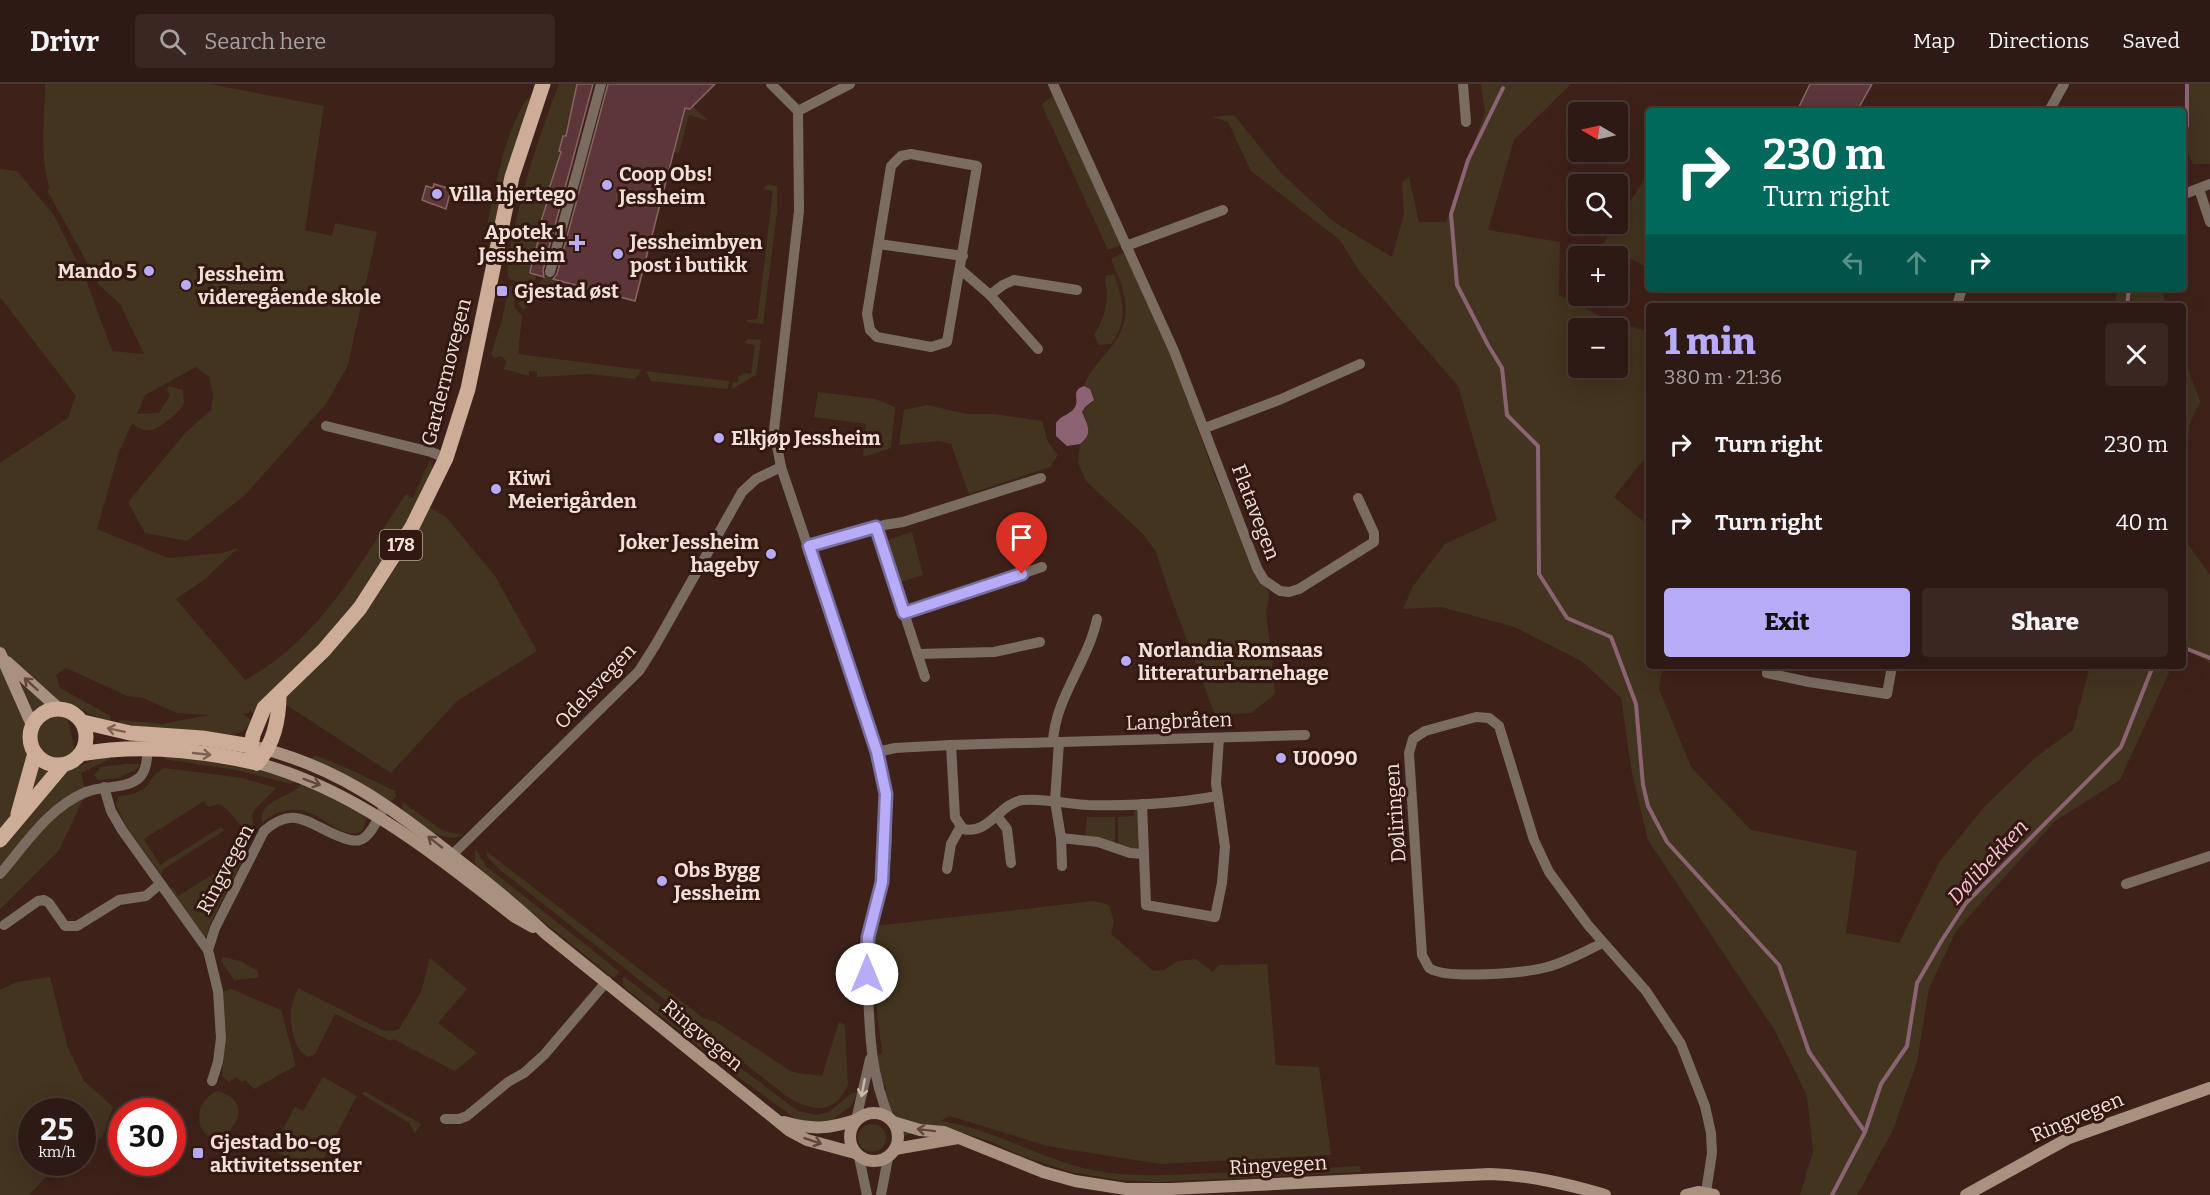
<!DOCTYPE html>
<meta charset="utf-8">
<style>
:root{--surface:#2e1a14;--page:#3a2722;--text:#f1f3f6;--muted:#a7a1a0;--line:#493834;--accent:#b8abf7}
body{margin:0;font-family:Bitter,serif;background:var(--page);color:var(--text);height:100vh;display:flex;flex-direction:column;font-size:22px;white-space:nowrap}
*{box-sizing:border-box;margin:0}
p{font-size:20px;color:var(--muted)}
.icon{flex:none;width:33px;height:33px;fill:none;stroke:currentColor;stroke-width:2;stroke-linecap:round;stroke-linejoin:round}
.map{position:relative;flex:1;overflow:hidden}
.details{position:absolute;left:1646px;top:219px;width:540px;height:366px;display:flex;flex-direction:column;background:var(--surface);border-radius:6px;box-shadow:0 6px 24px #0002,0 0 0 2px var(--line)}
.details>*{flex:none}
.guide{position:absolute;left:1646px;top:24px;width:540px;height:183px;border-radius:6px;box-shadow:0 6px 24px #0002,0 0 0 2px var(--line);background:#00695c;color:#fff;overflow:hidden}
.needle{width:39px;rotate:279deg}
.tools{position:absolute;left:1568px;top:18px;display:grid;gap:12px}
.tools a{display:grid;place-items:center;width:60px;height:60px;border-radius:6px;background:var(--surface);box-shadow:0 6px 24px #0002,0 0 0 2px var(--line);font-size:30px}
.speed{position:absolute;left:18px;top:1014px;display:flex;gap:12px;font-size:30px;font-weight:700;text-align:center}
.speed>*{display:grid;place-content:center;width:78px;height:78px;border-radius:50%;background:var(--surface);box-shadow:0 6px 24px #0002,0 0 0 2px var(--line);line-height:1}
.speed small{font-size:15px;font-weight:400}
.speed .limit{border:9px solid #d22;background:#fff;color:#111}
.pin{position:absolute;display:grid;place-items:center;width:51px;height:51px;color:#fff;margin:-62px -26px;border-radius:50% 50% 50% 0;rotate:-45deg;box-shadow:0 0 6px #0007}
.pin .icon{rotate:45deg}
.me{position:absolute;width:66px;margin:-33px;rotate:0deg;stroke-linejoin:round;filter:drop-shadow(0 0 4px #0008)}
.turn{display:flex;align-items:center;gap:21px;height:126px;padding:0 18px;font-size:27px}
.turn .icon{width:78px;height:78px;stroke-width:2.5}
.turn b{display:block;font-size:42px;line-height:51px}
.lanes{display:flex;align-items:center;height:57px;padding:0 18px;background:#0003;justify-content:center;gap:30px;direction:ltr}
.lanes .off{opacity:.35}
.round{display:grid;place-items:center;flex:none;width:63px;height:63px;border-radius:6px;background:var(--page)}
.summary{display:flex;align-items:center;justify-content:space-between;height:102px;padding:0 18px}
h1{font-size:36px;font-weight:800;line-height:45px;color:var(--accent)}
.action{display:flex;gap:12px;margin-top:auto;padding:12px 18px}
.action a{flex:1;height:69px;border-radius:6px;background:var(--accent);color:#111;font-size:24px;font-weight:800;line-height:69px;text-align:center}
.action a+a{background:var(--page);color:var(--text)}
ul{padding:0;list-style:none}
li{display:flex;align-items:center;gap:18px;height:78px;padding:0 18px}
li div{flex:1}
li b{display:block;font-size:22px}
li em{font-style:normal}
header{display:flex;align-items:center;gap:36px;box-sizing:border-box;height:84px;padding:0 30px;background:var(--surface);border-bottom:2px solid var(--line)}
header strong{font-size:28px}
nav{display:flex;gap:33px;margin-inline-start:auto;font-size:21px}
.search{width:420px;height:54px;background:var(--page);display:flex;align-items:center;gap:15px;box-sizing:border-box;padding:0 21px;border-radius:6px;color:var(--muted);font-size:22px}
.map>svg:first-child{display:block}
.green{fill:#42341e;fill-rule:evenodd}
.water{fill:#8c6373}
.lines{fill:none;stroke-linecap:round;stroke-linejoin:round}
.stream{stroke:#8c6373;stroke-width:4}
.building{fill:#5d3639;stroke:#886466;stroke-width:1.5}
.minor{stroke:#7b6c61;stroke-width:10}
.secondary{stroke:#a9917f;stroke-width:12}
.primary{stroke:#cdad97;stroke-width:15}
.oneway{stroke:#62483d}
.oneway2{stroke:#806254}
.oneway3{stroke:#c9b7b0}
.route-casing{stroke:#786fa1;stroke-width:15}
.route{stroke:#b8abf7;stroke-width:10}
.poi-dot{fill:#b8abf7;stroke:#331811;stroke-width:2}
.labels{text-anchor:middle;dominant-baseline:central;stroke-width:6;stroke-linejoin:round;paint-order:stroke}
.shield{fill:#331811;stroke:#b9a39e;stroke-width:1.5}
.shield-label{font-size:18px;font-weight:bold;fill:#f3dfda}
.poi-label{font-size:20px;font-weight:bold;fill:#f3dfda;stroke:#331811;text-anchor:start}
.street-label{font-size:20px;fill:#f3dfda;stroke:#331811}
.water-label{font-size:21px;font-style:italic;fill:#fcc3d8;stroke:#331811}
</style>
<header>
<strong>Drivr</strong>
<div class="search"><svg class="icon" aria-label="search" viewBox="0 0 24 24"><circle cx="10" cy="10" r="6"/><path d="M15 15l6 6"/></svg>Search here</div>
<nav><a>Map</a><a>Directions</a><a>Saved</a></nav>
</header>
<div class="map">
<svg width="2210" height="1111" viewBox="0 0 2210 1111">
<rect width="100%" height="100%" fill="#3e221a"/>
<g class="green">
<path d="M45 0H210L324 22 305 146 332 152 335 139 377 148 348 281 326 320 245 411 187 457 145 449 128 418 186 348 211 326 213 311 209 293 196 283 145 311 137 330 159 329 170 311 167 306 169 302 183 306 184 318C181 327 174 331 167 337 155 347 145 351 132 339L118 371 97 445 168 474 222 469 238 464 205 495 176 515 245 596C320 556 360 479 406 410L413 414 430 376 433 386 418 417 446 433 495 492 537 567 457 617 391 689 288 622 258 627 256 631 251 628 243 630 253 637 242 648 232 651 118 641 120 636 162 640 209 631 177 629 143 614 127 612 66 584 56 591 60 604 111 632 109 639 63 617 79 682 109 670 110 675 81 689 86 709 59 766 0 825V379L68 334 76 312 0 213V85L17 87 54 131 86 196 112 267 144 270 120 220 100 202 47 106 50 104C39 79 45 28 45 0Z"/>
<path d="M559 0H580L576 2 566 52H563L554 93H552L545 135 541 134 537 149 540 150 530 188 537 190 535 197 524 200 509 195C505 180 510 165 513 150 524 98 540 49 559 0Z"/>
<path d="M1481 0H1571L1514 56 1488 146 1560 158 1559 211 1602 233 1648 248V370L1614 413 1648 441V582H1663L1659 605 1691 683 1751 746 1857 767 1846 849 1899 859 1940 777 1986 721 2036 673 2073 646 2090 582H2172L2120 696 2055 737 1956 847 1929 904 1917 978 1892 1048 1857 1111H1800L1813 1068 1807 1012 1774 945 1648 756 1632 689 1621 614 1583 578 1515 543 1441 523 1403 525 1413 502 1445 460 1497 436 1458 302 1359 187 1340 156 1251 87 1228 38 1212 33 1234 31 1281 89 1334 138 1392 173 1404 130 1402 98 1409 93 1419 138H1446L1485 28ZM1617 244V284H1578V244Z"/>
<path d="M2185 0H2210V80H2193L2183 59Z"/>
<path d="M1054 10 1121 161 1108 166 1042 21Z"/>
<path d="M531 11 510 76 493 151 491 155 484 158C492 120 505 37 531 11Z"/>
<path d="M693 23 709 37 689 31 679 69 674 68 685 25H691Z"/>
<path d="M1648 90V184L1603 160Z"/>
<path d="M767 101 777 102V128L763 240 747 238V236L757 235 758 230 773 107 763 105Z"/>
<path d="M1125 168 1176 280 1213 388 1259 496C1270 505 1271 513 1266 526L1275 610 1251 629 1215 631 1169 508 1156 468 1143 450 1086 397 1078 379 1080 360 1085 356 1086 335 1082 328 1085 323 1092 319 1090 305 1084 302C1089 288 1098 279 1108 267 1136 234 1126 211 1111 175Z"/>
<path d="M1114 190C1123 216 1129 236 1111 260L1099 261 1094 251C1102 239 1108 222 1107 207 1106 200 1104 198 1106 192Z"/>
<path d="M544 192 582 202 580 212 542 207 541 217 528 220 524 226 522 225 519 220 522 207 538 201Z"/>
<path d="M509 202H514L516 205 514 223 522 232 518 270 642 286 635 295 591 290 537 293V288L529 287V292L503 285 506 278 504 274 499 272 495 274 491 270 502 236Z"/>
<path d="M2118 204H2162L2166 222H2114Z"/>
<path d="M748 255 761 256 756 291 732 305 733 298H738V293L744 289 751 290 755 261 744 259Z"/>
<path d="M2183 271 2200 317 2189 342 2186 400 2183 410Z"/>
<path d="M646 287 729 297 728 305 651 297Z"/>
<path d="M818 308 875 315 895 323 891 364 863 373 866 340 814 333Z"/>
<path d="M927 321 967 330H994L1042 337 1048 358 1058 371 1050 383 969 410 951 360 939 357 899 361 904 326Z"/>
<path d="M912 448 923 491 901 498 888 456Z"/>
<path d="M2182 452 2210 491V579L2183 564Z"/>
<path d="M170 671 241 681 296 697 291 700 236 686 163 675Z"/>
<path d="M315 671 347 684 395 707 396 713 390 718 356 696 311 675Z"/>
<path d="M126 680H140L138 684 119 694 98 696 94 691 101 683Z"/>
<path d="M164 684 243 694 276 704 255 725 252 731 254 749C238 746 233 725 218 720L208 723 204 717 144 755 160 781 221 743 225 746 162 786V792L124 739 116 720 119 712C155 709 143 696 164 684Z"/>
<path d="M302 699 363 728 367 735 362 747C334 762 310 699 262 739 258 714 292 715 302 699Z"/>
<path d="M402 718 443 747 463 751C441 761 419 739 403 727Z"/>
<path d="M1134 725 1137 726 1140 762 1136 766 1118 762V733L1134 732Z"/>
<path d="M1087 733H1115V760L1085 753Z"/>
<path d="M238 761 244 762V773L209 842 208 850 203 855 171 806 172 803 178 812 238 775 233 765Z"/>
<path d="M475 764 486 782 605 876 619 888 614 894 606 888 477 784 475 779Z"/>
<path d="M486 767 703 934 716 938 789 986C801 992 810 989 822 992L839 938 845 941 848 1001C833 1033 811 1027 786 1012L499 785 488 774Z"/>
<path d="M1094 817 1109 821 1114 838 1111 850 1153 887 1164 886 1178 877 1196 875 1213 888 1219 881 1267 880 1276 981 1319 983 1331 1071 1160 1080 1047 1062 950 1032 940 1037C993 1044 1039 1075 1092 1086 1132 1094 1173 1091 1214 1089 1263 1086 1312 1085 1360 1082L1361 1088 1159 1098 1119 1096 1071 1088 1022 1072 987 1056 948 1045 925 1043 892 1058 888 1018 884 1008 886 1006V1001L882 1002 878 972 882 969 867 843Z"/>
<path d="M223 873 240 877 257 886 259 892 257 894 234 896 221 877Z"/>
<path d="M430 874 467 905 438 939 477 969 455 987 393 955 391 957 335 930 315 970 309 973C294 969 290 940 291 927 292 918 296 911 298 904L382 946 394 947 399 945 421 908Z"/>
<path d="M50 893 68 964 84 997 113 1023 102 1054 83 1065 82 1028H32V1078L59 1079 29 1111H0V906L17 898Z"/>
<path d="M625 893 723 971 798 1027 817 1031 829 1028 852 1009 858 1008 850 1023 832 1036 816 1040 796 1035 730 987 623 902V894Z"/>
<path d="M231 905 281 926 295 978V982L254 1005 245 996 242 998 236 993 229 998 222 992 226 949 222 913 223 908Z"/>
<path d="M323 993 357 1012 320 1081 308 1074 301 1082 272 1065 295 1023 303 1027Z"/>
<path d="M218 1007C244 1015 244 1034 225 1051L210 1053C191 1043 199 1012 218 1007Z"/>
<path d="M364 1007 421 1040 415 1049 409 1039 362 1010Z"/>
<circle cx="872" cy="1054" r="14"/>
</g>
<path class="water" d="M1084 302 1090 305 1094 316 1085 323 1082 328C1087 340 1094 350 1080 360L1067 362 1056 352V339C1061 331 1072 330 1075 323 1080 314 1070 307 1084 302Z"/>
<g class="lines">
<g class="stream">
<path d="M1503 4 1468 76 1451 130 1457 201 1488 261 1502 284 1507 331 1538 362 1539 490 1567 534 1611 553 1636 620 1643 701 1648 722 1667 758 1779 881 1809 968 1865 1048"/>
<path d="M2182 46 2187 42V0"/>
<path d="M2127 222 2129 204"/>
<path d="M2182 563 2210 574"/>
<path d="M1832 1111 1865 1048 1881 1000 1907 962 1917 899 1942 856 1966 819 2121 663 2153 582"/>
</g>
</g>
<g class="building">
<path d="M577 0H593L543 186 544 193 530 189 531 183 540 150H537L550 109 548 108 561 68 559 67 563 52H566Z"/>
<path d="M608 0H715L690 25 685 24 635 217 553 195 557 190Z"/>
<path d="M1810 0H1872L1857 27H1797Z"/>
<path d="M434 100 451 105 446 125 422 116 426 102 433 104Z"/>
</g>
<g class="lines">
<g class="minor">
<path d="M771 0 798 27"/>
<path d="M1053 0 1174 267 1257 484 1264 496 1280 507 1289 508 1299 505 1374 458V449L1358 414"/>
<path d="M1463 0 1466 38"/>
<path d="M798 27 799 127 774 346 781 383 877 668C888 710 890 757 882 800 879 818 871 835 868 853 865 871 867 890 868 908 870 955 871 989 889 1034"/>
<path d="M798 27 850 0"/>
<path d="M2049 27 2064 0"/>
<path d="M911 70 977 82 947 258 931 263 877 253 870 246 867 230 891 82 901 72Z"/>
<path d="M2199 105 2210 138"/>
<path d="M2182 111 2210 100"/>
<path d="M879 160 963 172"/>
<path d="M1126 162 1223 126"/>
<path d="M961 186 990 211 1038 265"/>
<path d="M550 188 601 0"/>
<path d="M990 211 1003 201 1014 196 1077 206"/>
<path d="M1957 222 1962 204"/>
<path d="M326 342 431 368 446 374"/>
<path d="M1205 344 1279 316 1360 280"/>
<path d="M876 443 925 593"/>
<path d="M809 462 884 441 903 438 1041 394"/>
<path d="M904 529 1042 483"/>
<path d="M918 570 994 568 1040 558"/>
<path d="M1768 582 1767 589 1809 598 1887 610 1892 582"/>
<path d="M1053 658C1055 614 1088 578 1097 535"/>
<path d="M1059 658 1055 717 1061 754 1062 782"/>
<path d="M951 661 955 733 963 745C990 751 999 719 1023 716 1044 714 1066 720 1088 721 1131 722 1175 720 1217 712"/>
<path d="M877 668 895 664 951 661 1305 651"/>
<path d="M104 703 111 727 122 746 208 866"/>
<path d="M1142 720 1146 821 1215 833 1222 799 1225 763 1216 699 1219 654"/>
<path d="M997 732 1007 745 1011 779"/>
<path d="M1061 754 1098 758 1130 769 1144 770"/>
<path d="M452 771 639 587 656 560 742 408 756 395 781 383"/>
<path d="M947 785 951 760 961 742"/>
<path d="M0 790C25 761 49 723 86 708 103 701 124 706 139 694 148 686 147 670 148 659"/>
<path d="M2126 800 2210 772"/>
<path d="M4 841 38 817 44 816 49 819 65 842H77L119 816 146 812 160 800"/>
<path d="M1603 859C1585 867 1566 878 1547 883 1526 889 1446 896 1429 884L1422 871 1409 669 1413 655 1425 647 1476 633 1489 634 1499 642 1534 756 1549 788 1588 841 1646 907 1681 960 1705 1022 1711 1049 1712 1069 1706 1108"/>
<path d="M212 997 218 978 221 954 218 907 208 866 215 844 264 747C295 719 310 742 341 753 346 755 354 758 360 756 371 753 379 732 385 722"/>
<path d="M445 1035H459L467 1032 508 998 524 989 544 971 607 897"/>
<path d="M856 1036 870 975"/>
<path d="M859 1073 867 1111"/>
<path d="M881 1111 888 1074"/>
</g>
<g class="secondary">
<path d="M0 569 32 641"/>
<path d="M7 578 58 624"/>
<path d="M260 664C340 684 394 725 457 775 488 799 517 822 545 849L790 1047 807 1056 855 1069"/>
<path d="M257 679C357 706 435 771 515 833L533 843"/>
<circle cx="874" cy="1053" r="24"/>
<path d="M784 1038C813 1046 828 1045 856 1036"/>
<path d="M893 1038 920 1046 944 1048 1043 1088 1075 1097 1126 1105H1171L1490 1090C1530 1091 1567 1100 1605 1111"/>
<path d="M895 1065 958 1054"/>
<path d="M1686 1111 1698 1108 1714 1111"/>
<path d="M1966 1111 2069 1054 2210 1004"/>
</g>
<g class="primary">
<circle cx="58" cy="653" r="28"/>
<path d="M83 638 130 649 202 654 251 662"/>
<path d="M81 670C139 659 200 666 257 679"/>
<path d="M257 679 251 662 253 651 264 624 324 566 360 524 412 443 446 374 468 305 512 93 543 0"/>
<path d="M257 679C273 661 279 636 279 611"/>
<path d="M18 730 35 669"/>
<path d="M0 756 63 681"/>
</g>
</g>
<defs><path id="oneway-shaft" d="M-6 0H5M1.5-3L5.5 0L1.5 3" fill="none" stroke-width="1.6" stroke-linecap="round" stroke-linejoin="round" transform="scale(1.5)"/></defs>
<g class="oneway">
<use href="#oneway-shaft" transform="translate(31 600) rotate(-138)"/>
<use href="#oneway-shaft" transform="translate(312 698) rotate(20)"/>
<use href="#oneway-shaft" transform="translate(435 758) rotate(-142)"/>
<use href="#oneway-shaft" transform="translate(926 1046) rotate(-173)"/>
<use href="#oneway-shaft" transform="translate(813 1057) rotate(19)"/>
</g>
<g class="oneway2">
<use href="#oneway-shaft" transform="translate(116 646) rotate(-168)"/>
<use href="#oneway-shaft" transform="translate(202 670) rotate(6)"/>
</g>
<use class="oneway3" href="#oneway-shaft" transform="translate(863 1004) rotate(101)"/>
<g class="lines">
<g class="route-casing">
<path id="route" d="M867 890 868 853 882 798 886 710 877 668 809 462 876 443 904 529 1022 490"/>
</g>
<use href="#route" class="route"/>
</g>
<g class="poi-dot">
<circle cx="607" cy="101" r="6"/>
<circle cx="437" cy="110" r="6"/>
<path d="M574 150h6v6h6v6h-6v6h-6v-6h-6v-6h6z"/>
<circle cx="618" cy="170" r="6"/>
<circle cx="149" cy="187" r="6"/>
<circle cx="186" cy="201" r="6"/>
<rect x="496" y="201" width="12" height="12" rx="3"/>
<circle cx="719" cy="354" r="6"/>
<circle cx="496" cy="405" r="6"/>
<circle cx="771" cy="470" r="6"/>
<circle cx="1126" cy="577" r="6"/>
<circle cx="1281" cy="674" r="6"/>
<circle cx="662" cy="797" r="6"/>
<rect x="192" y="1063" width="12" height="12" rx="3"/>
</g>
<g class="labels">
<rect class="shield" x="380" y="446" width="42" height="30" rx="4.5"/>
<g class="shield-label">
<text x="401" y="461">178</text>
</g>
<g class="poi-label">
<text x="619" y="90">Coop Obs!<tspan x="619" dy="23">Jessheim</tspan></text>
<text x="449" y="110">Villa hjertego</text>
<text x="565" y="148" text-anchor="end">Apotek 1<tspan x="565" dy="23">Jessheim</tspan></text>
<text x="630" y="158">Jessheimbyen<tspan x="630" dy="23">post i butikk</tspan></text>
<text x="137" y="187" text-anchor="end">Mando 5</text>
<text x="198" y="190">Jessheim<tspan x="198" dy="23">videregående skole</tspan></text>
<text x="514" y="207">Gjestad øst</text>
<text x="731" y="354">Elkjøp Jessheim</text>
<text x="508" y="394">Kiwi<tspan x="508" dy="23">Meierigården</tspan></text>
<text x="759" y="458" text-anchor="end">Joker Jessheim<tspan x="759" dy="23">hageby</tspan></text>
<text x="1138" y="566">Norlandia Romsaas<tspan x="1138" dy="23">litteraturbarnehage</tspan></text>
<text x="1293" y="674">U0090</text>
<text x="674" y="786">Obs Bygg<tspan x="674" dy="23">Jessheim</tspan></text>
<text x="210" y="1058">Gjestad bo-og<tspan x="210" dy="23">aktivitetssenter</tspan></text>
</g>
<g class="street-label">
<text transform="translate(446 288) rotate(-76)">Gardermovegen</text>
<text transform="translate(1256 428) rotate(69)">Flatavegen</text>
<text transform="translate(595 602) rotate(-47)">Odelsvegen</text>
<text transform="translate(1179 637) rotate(-2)">Langbråten</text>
<text transform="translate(1395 729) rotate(-94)">Døliringen</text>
<text transform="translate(225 785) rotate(-62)">Ringvegen</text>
<text transform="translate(703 951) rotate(40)">Ringvegen</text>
<text transform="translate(2077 1033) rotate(-23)">Ringvegen</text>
<text transform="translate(1278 1081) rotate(-3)">Ringvegen</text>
</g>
<g class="water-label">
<text transform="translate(1988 778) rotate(-47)">Dølibekken</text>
</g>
</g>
</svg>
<div class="tools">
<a><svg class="needle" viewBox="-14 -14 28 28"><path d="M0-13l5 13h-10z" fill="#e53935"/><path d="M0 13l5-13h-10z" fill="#a7a1a0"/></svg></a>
<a><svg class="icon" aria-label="search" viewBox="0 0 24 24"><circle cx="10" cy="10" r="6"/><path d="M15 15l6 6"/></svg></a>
<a>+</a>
<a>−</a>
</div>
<div class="speed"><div>25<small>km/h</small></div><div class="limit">30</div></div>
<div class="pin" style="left:1022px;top:490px;background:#d93025"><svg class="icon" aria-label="arrive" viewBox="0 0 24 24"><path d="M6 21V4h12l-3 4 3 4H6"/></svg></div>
<svg class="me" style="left:867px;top:890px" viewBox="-20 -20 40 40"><circle r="19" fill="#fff"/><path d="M0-13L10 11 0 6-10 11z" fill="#b8abf7"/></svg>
<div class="guide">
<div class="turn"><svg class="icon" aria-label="right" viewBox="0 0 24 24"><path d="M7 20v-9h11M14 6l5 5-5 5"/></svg><div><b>230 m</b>Turn right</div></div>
<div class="lanes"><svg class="icon off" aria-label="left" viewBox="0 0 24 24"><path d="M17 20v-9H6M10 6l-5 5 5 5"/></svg><svg class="icon off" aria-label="ahead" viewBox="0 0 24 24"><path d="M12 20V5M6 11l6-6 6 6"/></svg><svg class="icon" aria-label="right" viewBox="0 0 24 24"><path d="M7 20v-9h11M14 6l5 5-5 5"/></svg></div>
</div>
<section class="details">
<div class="summary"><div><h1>1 min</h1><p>380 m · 21:36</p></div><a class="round"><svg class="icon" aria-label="close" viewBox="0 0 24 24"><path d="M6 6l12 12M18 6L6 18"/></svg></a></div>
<ul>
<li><svg class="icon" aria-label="right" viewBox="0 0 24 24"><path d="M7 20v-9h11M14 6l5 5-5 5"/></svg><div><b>Turn right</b></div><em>230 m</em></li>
<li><svg class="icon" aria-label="right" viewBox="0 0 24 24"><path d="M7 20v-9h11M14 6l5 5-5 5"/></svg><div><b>Turn right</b></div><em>40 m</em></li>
</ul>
<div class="action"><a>Exit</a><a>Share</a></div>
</section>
</div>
